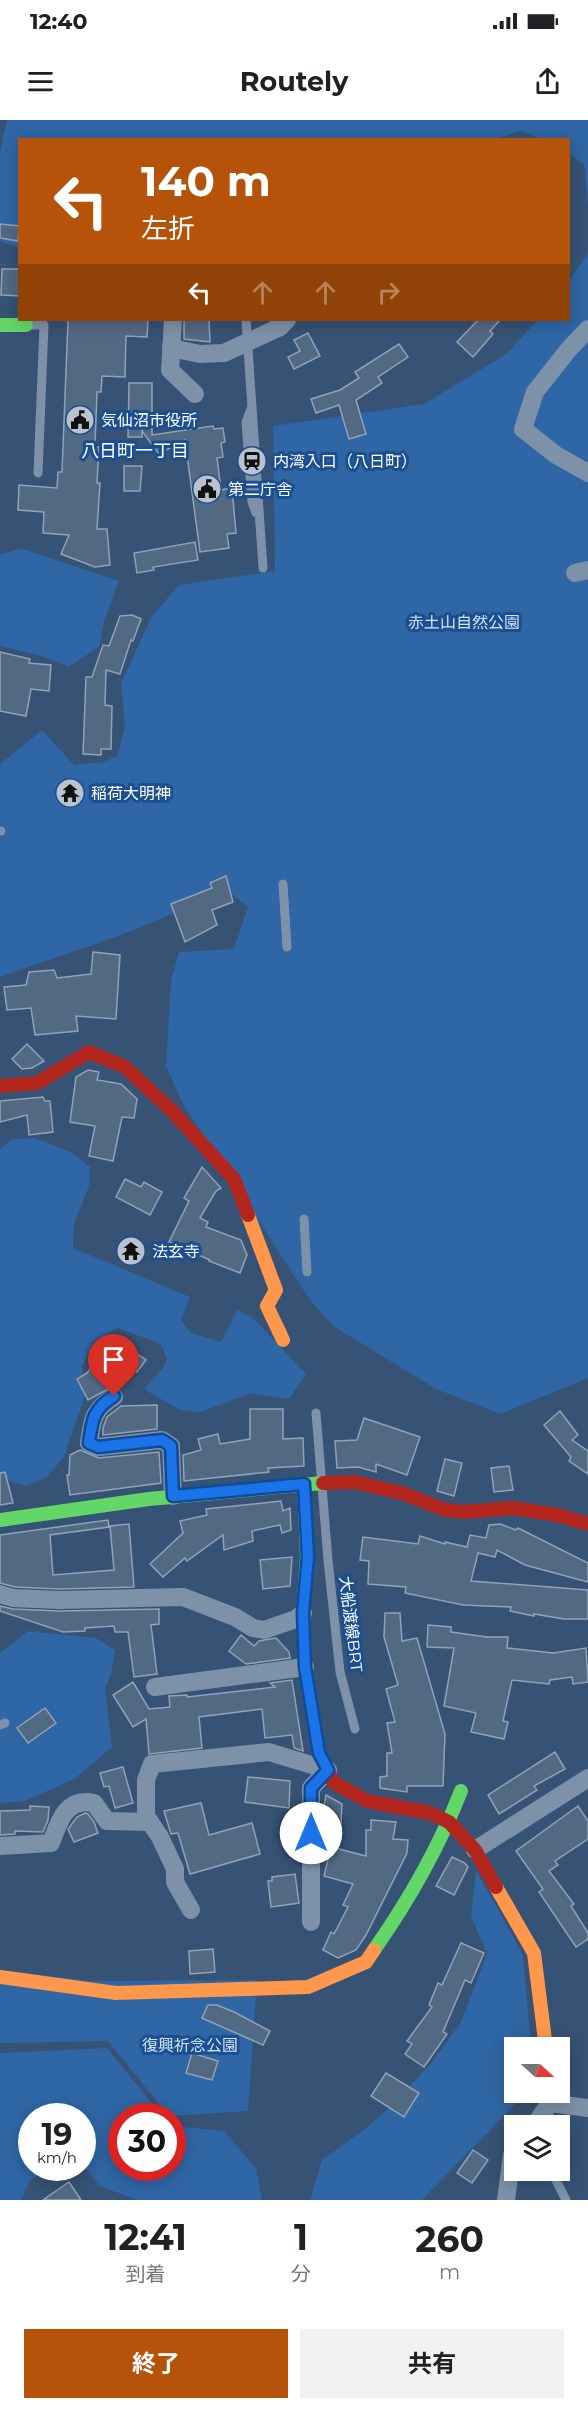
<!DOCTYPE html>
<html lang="ja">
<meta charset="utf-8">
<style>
:root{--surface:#fff;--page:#f2f2f2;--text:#202124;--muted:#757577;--accent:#b45309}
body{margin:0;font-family:Montserrat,"Noto Sans JP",sans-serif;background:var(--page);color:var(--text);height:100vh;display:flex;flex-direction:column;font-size:22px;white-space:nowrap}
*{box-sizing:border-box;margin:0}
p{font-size:20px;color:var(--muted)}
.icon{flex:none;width:33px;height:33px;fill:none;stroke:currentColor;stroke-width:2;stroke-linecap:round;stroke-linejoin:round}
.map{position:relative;height:2080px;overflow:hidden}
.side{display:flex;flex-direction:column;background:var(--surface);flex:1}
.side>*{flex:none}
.banner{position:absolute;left:18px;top:18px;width:552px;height:183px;border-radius:0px;box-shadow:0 3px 15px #0003;background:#b45309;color:#fff;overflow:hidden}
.needle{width:39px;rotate:111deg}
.buttons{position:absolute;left:504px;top:1917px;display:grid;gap:12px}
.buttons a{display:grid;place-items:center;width:66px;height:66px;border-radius:0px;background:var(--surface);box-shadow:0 3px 15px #0003;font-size:30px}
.speed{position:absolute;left:18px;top:1983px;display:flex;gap:12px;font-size:30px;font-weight:700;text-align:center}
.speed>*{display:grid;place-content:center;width:78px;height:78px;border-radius:50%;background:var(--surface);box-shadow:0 3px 15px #0003;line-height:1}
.speed small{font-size:15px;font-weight:400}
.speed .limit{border:9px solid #d22;background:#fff;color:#111}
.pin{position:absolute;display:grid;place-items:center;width:51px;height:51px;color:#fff;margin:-62px -26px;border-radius:50% 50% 50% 0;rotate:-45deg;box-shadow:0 0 6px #0007}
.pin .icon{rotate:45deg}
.me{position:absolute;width:66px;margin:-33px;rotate:0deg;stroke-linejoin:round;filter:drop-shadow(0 0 4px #0008)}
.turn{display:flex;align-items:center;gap:21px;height:126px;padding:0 24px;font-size:27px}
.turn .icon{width:78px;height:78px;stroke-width:2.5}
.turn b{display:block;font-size:42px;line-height:51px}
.lanes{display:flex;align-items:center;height:57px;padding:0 24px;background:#0003;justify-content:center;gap:30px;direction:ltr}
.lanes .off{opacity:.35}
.eta{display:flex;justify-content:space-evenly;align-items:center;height:102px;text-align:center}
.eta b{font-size:36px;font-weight:700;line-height:42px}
.cta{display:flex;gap:12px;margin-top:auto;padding:12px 24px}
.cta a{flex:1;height:69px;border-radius:0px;background:var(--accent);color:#fff;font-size:24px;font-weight:700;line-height:69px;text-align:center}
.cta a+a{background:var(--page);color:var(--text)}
.status{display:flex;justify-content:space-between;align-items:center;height:42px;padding:0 30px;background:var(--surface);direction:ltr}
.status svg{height:16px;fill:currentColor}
header{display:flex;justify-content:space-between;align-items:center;height:78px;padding:0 24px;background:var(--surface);font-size:27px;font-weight:700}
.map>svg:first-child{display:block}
.green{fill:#2f66a5}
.building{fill:#526984;stroke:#92a2b6;stroke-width:1.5}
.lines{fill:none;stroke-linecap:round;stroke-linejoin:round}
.lane{stroke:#7d92a8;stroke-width:9}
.street{stroke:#7d92a8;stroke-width:18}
.fast{stroke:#63d668;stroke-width:14}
.slow{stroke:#ff974d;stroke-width:14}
.jam{stroke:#b3261e;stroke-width:14}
.route-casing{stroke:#114b97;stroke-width:15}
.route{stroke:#1a73e8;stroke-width:10}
.labels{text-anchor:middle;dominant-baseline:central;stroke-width:6;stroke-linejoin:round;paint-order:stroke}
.poi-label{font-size:16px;fill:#fff;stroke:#1b4f8f;text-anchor:start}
.park-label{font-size:16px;fill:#cfe3fa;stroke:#1b4f8f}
.street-label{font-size:16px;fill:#fff;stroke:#1b4f8f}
.neighbourhood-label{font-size:18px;fill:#fff;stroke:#1b4f8f}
</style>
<div class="status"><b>12:40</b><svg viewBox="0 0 49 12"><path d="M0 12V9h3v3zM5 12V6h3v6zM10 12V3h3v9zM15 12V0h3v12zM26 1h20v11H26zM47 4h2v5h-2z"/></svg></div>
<header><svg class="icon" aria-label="menu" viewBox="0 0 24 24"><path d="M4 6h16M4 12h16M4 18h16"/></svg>Routely<svg class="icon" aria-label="share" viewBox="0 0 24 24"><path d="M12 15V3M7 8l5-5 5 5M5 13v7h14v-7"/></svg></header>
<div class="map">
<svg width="588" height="2080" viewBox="0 0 588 2080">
<rect width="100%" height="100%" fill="#365274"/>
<g class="green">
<path d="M7 0H588V85L584 44 569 34 568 20 541 19 521 11 492 20H20L19 128 0 121V33Z"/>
<path d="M588 133V1258L501 1294 436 1269 333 1206 310 1180 183 984 166 946 171 860 179 832 234 829 248 787 228 771 121 815 0 857V644L42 610 74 645 103 642 117 636 125 607 121 563 152 496 179 465 275 451 273 306 424 284 506 234 538 200H568L569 161Z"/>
<path d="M23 429 119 461 104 502 100 526 69 547 42 536 0 526V434Z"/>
<path d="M34 1018 71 1032 90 1047 89 1066 74 1104 73 1128 190 1177 181 1200 191 1213 221 1222 237 1190 252 1197 306 1254 289 1279 251 1273 198 1293 178 1289 144 1269 163 1248 167 1239 161 1224 118 1208 93 1222 82 1246 84 1278 64 1337 46 1358 25 1366 6 1360 0 1362V1029L12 1019Z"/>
<path d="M28 1511 96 1518 115 1530 111 1554 105 1569 112 1627 74 1659 25 1681 0 1683V1533Z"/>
<path d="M476 1750 523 1835 531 1927 514 1928V1972L526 1973 422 2080H310L322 2040 368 2007 400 1977 433 1941 461 1902 487 1834 471 1796Z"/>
<path d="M0 1850 91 1861 257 1860 248 1991 169 1996 108 1921 0 1923Z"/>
<path d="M107 1928 162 1996H122V2048H172L173 2006 224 2011 256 2048 262 2080H138L100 2066 83 2045 82 1996H32V2048H44L30 2061 21 2080H0V1933Z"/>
</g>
<g class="building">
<path d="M0 104 19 106 18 121 0 118Z"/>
<path d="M2 149H20V176L1 175Z"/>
<path d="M68 200H148L147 217 126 216 125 257 102 256 101 272H97L95 327H99L97 363H100L97 409H107L110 445 95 447 61 434 69 415 43 413 44 392 18 390 19 365 57 368 58 352H62Z"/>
<path d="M184 200H209L210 222 184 219Z"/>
<path d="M478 200H500L490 211 493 214 473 237 457 222Z"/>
<path d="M308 213 320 236 294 249 288 237 300 231 294 220Z"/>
<path d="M399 224 408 237 378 257 382 263 356 280 366 314 349 319 339 285 316 293 311 279 340 270 359 258 355 252Z"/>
<path d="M129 263H152V315L213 306 214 309 223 308 225 322 221 323 223 337 217 338 221 370 232 368 236 413 227 414 229 428 200 432 185 320 159 334 142 311V317H128Z"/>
<path d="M124 346H142L140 371H124Z"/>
<path d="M195 422 198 440 153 447 154 450 137 453 134 433Z"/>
<path d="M132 495 141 499 133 521 131 520 120 554 106 550 105 585 112 586 111 629H101V635L83 634 86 557H92L103 525 109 526 120 496Z"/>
<path d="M0 532 30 539 29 543 51 545 49 571 31 569 26 596 0 591Z"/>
<path d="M226 756 233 782 212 790 217 805 185 822 171 784 212 768 210 763Z"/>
<path d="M93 832 120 835 116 899 76 896 78 911 35 915 31 888 7 890 4 867 26 865 29 852 54 850 57 858 91 854Z"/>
<path d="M27 924 44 941 32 948 22 949 12 939Z"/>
<path d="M88 950 99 952 97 960 121 964 137 979 134 998 122 997 113 1041 89 1036 95 1006 70 1002 76 957Z"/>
<path d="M43 977 45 981H50L53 1012 29 1015 27 995 0 1002V981Z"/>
<path d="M202 1047 221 1068 216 1071 200 1098 208 1102 206 1107 241 1120 247 1135 240 1153 209 1141 210 1140 169 1122 189 1081 184 1078Z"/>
<path d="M125 1059 141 1067 144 1062 162 1072 150 1095 116 1077Z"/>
<path d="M127 1227 146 1240 137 1252 118 1239Z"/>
<path d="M100 1236 123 1252 114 1266 88 1280 77 1259 87 1253Z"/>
<path d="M157 1285V1309L103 1315V1308L107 1297 121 1286Z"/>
<path d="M250 1289H283V1319L303 1318 304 1346 268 1348 269 1352 184 1361 183 1335 201 1330 198 1319 218 1314 220 1324 250 1319Z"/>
<path d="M560 1291 578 1315 572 1320 588 1331V1354L569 1341 571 1337 544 1305Z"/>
<path d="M364 1298 420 1317 407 1355 376 1344V1352L358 1347 337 1348 335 1321 357 1320Z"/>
<path d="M80 1330 99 1338 159 1332 161 1363 70 1375 67 1355H69L70 1335Z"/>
<path d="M445 1339 462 1343 454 1376 437 1371Z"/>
<path d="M509 1346 513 1370 494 1372 491 1348Z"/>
<path d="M5 1352 13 1383 0 1385V1353Z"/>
<path d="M281 1381 283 1391 290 1388 291 1410 282 1413 280 1405 252 1411 253 1421 224 1430 223 1415 187 1441 185 1438 163 1457 150 1444 183 1413 180 1401 207 1395 206 1389Z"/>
<path d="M108 1400 109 1407 50 1415 53 1455 114 1450 110 1406 129 1404 134 1467 59 1469 15 1467 0 1463V1415Z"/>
<path d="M500 1404 516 1410 518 1408 588 1443V1462L525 1445 497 1430 495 1437 478 1433 471 1461 588 1470V1499H564L534 1494V1496L510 1491 511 1487 463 1485 405 1473 406 1467 368 1464 369 1441 360 1440 363 1417 418 1424 420 1416 445 1424V1422L467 1427 470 1415 486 1418 489 1405Z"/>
<path d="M292 1437 290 1466 263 1469 260 1440Z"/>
<path d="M0 1486 13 1489 59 1491 159 1489V1504L151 1505 157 1554 134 1557 128 1512H115L114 1506 85 1508V1511L63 1512 0 1491Z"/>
<path d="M385 1493H400L402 1521 417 1518 445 1614 443 1666H407V1672L380 1668V1657L387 1656V1633H392L387 1603 395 1602 386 1569 398 1565 384 1517Z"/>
<path d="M428 1505 451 1507V1512L487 1517H508L507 1528 553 1533 586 1528 588 1562 573 1564 572 1557 550 1560 549 1564 512 1560 503 1601 508 1602 504 1619 471 1612 476 1593 444 1586 454 1528 427 1527Z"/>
<path d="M241 1515 254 1526 259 1521 276 1518 289 1532 290 1538 246 1544 229 1531Z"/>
<path d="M292 1560 303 1631 294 1628 292 1615 265 1618 262 1589 199 1597 202 1628 149 1634 146 1599 133 1607 113 1575 133 1562 149 1589 170 1587 169 1576 187 1575V1577L275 1567 270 1563Z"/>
<path d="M45 1588 56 1603 28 1623 17 1608Z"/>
<path d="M555 1632 565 1649 534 1666 537 1670 499 1694 488 1675Z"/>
<path d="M123 1647 133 1683 115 1688 109 1666 104 1667 100 1653Z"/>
<path d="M248 1657 290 1661 289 1688 245 1682Z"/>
<path d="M326 1675 342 1684 340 1721 322 1720V1697Z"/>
<path d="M201 1683 209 1715 252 1703 260 1734 190 1754 178 1713 171 1714 164 1691Z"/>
<path d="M30 1686 49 1687 48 1700 43 1712 15 1711V1714L0 1715V1691L30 1690Z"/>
<path d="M578 1686 588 1701V1719L555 1741 558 1745 549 1751 574 1784 571 1786 588 1813V1819L576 1827 539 1772 543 1769 516 1731Z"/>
<path d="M85 1693 88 1694 94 1702 98 1713 74 1722 68 1709 77 1697Z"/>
<path d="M371 1700 396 1702 393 1719 408 1720 407 1733 366 1815 356 1830 338 1838 323 1830 331 1812 334 1814 348 1787 343 1785 353 1764 324 1756 331 1727 366 1736V1710H371Z"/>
<path d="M452 1737 465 1743 468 1747 454 1775 436 1766Z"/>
<path d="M295 1754 299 1783 271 1787 268 1761H272V1757Z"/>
<path d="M461 1823 484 1833 471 1863 465 1860 443 1912 447 1914 424 1947 405 1934 412 1924 407 1921 432 1887 429 1885 438 1863 442 1865Z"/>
<path d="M213 1829 215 1852 190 1854 189 1831Z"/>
<path d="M208 1885H217L234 1892 270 1911 263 1925 202 1898Z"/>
<path d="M192 1933 218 1941 212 1960 186 1953Z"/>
<path d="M386 1953 419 1973 404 1997 371 1976Z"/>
<path d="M473 2030 488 2040 472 2063 457 2053Z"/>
<path d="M69 2062 81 2080H43Z"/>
</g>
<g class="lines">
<g class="lane">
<path d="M246 200 263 448"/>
<path d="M28 205H44L38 353"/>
<path d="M251 289 246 302 252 382 256 393"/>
<path d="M0 711H1"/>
<path d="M283 764 287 827"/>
<path d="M304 1099 307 1152"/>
<path d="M316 1293 328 1440 340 1552 355 1609"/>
<path d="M0 1605 5 1603"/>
<path d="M551 2050 566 2080"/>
</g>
<g class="street">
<path d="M173 200 170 250 195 274"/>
<path d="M588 209 569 229 535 272 523 309 556 335 588 353"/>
<path d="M171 228 200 234 224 233 280 207 287 200"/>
<path d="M575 453 588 450"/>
<path d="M114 1277C93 1289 92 1301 89 1323L98 1327 162 1320 171 1326 173 1376"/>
<path d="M0 1474 13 1478 59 1480 183 1477 235 1497 253 1508 264 1510 296 1499 303 1493"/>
<path d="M155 1567 305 1547"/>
<path d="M0 1726 51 1723C59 1701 66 1677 94 1683L107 1701 150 1702"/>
<path d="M475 1730 588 1658"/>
<path d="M191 1790 175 1762V1749L160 1717 146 1696V1660L152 1644 269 1632 328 1650 311 1668V1802"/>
<path d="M550 1983 588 1988"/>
<path d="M534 2006 550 1983 549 1972"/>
<path d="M506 2080 512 2035 514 2032"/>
</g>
<g class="fast">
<path d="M0 205H26"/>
<path d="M304 1364 307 1436 303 1493 305 1547 319 1633 323 1641"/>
<path d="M0 1400 149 1379 323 1363"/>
<path d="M374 1830C409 1780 439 1727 461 1671"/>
</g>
<g class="slow">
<path d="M248 1095 276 1170 267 1186 283 1220"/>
<path d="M496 1767 534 1833 546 1928"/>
<path d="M0 1857 116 1873 308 1867 366 1842 374 1830"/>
</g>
<g class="jam">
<path d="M0 966 37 963 89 932 125 947 172 991 234 1059 248 1095"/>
<path d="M323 1363 355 1362 405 1374 445 1390 464 1392 513 1388 557 1395 588 1404"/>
<path d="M323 1641 333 1662 367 1681 430 1693 449 1702 475 1730 496 1767"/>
</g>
</g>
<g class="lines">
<g class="route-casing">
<path id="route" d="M114 1276C93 1289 92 1300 89 1323L98 1327 162 1320 171 1326 173 1376 304 1364 308 1436 303 1493 305 1547 319 1633 328 1650 311 1668V1713"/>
</g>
<use href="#route" class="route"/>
</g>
<defs>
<g id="civic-disc" transform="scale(1.5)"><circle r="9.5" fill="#b9c2ce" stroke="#1b4f8f"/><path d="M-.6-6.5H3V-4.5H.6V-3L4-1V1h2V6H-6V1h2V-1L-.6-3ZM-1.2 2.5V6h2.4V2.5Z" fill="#111"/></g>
<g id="station-disc" transform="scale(1.5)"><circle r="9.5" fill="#b9c2ce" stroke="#1b4f8f"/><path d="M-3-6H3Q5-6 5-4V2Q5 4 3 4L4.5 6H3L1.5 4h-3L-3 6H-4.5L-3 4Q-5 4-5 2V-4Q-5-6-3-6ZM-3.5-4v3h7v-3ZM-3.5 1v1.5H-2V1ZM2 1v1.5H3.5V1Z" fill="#111"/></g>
<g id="temple-disc" transform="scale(1.5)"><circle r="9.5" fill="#b9c2ce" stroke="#1b4f8f"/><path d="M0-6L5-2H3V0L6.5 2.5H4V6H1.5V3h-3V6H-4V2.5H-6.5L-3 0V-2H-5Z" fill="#111"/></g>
</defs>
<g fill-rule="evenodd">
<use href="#civic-disc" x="80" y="300"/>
<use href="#station-disc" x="252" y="341"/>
<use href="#civic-disc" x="207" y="369"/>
<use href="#temple-disc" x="70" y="673"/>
<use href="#temple-disc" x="131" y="1131"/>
</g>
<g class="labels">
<g class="poi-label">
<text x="101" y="300">気仙沼市役所</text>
<text x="273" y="341">内湾入口（八日町）</text>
<text x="228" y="369">第二庁舎</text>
<text x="91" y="673">稲荷大明神</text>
<text x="152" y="1131">法玄寺</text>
</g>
<g class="park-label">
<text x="464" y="502">赤土山自然公園</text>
<text x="190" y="1925">復興祈念公園</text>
</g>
<g class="street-label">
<text transform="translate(351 1504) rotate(83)">大船渡線BRT</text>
</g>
<g class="neighbourhood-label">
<text x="135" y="331">八日町一丁目</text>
</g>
</g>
</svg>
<div class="buttons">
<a><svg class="needle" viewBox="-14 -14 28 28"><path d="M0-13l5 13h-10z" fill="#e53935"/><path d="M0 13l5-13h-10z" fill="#757577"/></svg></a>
<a><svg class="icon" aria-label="layers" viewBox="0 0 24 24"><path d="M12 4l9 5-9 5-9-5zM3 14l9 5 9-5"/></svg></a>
</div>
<div class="speed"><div>19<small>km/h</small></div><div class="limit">30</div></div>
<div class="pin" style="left:114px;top:1276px;background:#d93025"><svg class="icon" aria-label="arrive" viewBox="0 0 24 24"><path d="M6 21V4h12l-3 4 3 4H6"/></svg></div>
<svg class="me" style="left:311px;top:1713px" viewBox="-20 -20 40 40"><circle r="19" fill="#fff"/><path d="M0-13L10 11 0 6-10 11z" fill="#1a73e8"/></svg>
<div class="banner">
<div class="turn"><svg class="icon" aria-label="left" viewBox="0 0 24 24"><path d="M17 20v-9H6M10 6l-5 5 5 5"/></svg><div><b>140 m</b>左折</div></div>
<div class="lanes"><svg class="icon" aria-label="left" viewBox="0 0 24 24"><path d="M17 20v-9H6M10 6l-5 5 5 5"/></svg><svg class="icon off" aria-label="ahead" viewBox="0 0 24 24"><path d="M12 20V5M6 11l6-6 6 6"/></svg><svg class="icon off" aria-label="ahead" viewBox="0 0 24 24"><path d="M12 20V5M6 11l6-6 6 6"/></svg><svg class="icon off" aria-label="right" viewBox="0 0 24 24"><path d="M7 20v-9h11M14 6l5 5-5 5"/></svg></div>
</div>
</div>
<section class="side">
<div class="eta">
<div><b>12:41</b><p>到着</p></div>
<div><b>1</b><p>分</p></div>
<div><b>260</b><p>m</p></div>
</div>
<div class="cta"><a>終了</a><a>共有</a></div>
</section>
